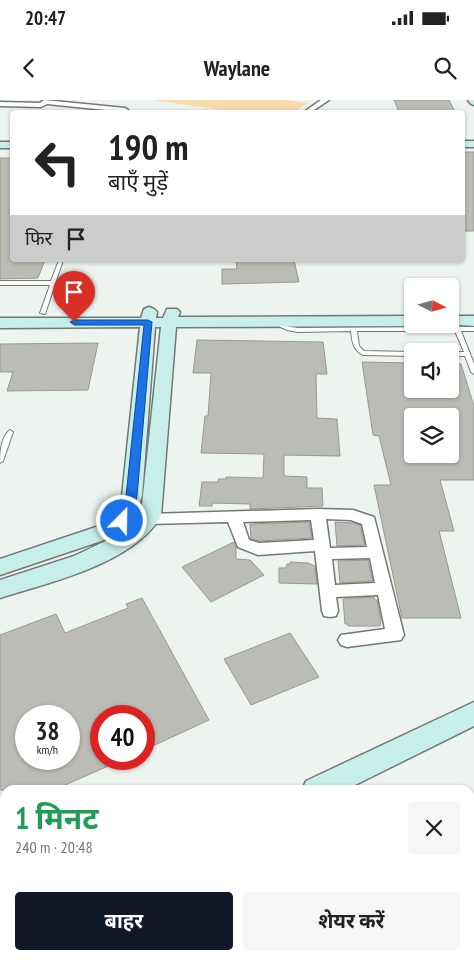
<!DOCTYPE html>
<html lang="hi">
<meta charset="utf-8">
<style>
:root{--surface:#fff;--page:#f6f6f6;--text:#222;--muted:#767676;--accent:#111827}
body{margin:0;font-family:"PT Sans Narrow","Noto Sans Devanagari",sans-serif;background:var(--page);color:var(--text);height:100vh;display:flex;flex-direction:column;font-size:19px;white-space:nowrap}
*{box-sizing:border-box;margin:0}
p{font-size:16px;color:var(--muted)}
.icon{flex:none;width:28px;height:28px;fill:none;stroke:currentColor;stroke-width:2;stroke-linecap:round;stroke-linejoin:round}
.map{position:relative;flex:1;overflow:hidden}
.details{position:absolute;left:0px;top:685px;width:475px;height:175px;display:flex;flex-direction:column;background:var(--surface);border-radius:15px 15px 0 0;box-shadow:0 1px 4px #0004}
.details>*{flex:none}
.guide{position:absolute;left:10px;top:10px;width:455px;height:152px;border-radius:5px;box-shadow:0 1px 4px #0004;background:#fff;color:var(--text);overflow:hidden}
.needle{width:32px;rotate:96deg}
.controls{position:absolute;left:404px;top:178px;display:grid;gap:10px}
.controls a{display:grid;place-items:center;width:55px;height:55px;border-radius:5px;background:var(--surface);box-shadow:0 1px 4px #0004;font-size:25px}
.speed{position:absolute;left:15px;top:605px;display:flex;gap:10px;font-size:25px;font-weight:700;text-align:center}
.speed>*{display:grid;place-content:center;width:65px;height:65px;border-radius:50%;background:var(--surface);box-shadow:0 1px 4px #0004;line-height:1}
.speed small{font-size:12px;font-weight:400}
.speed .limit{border:8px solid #d22;background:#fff;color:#111}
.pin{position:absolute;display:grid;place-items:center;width:42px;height:42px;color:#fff;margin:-51px -21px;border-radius:50% 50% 50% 0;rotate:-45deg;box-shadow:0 0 5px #0007}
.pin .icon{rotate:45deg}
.me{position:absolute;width:55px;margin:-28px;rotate:23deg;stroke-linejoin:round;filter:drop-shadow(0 0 4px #0008)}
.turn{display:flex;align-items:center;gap:18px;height:105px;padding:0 15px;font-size:22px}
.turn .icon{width:65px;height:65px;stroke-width:2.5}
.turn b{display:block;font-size:35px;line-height:42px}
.then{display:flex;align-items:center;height:48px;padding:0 15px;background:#0003;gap:10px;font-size:19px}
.round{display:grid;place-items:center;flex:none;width:52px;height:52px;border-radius:5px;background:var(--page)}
.summary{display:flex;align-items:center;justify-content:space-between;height:85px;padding:0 15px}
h1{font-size:30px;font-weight:700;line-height:38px;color:#1e9e55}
.primary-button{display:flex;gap:10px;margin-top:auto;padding:10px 15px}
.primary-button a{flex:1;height:58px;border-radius:5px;background:var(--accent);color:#fff;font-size:20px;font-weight:700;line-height:58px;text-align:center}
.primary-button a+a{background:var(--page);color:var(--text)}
.status{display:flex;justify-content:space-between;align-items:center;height:35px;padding:0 25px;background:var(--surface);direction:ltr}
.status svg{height:14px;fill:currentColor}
header{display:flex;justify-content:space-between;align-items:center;height:65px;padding:0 15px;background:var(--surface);font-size:22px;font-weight:700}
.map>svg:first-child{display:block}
.green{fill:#f9daab}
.building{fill:#bbbcb6;stroke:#989993;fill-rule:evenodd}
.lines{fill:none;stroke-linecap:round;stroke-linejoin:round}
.lane-casing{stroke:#747975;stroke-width:2}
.street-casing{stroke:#747975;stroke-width:3}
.secondary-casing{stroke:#747975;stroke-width:3}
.lane{fill:#fff;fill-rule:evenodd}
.street{fill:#fff;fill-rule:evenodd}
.secondary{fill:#c9efea;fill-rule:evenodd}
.route{fill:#1a73e8;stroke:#114b97}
</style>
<div class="status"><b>20:47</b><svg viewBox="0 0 49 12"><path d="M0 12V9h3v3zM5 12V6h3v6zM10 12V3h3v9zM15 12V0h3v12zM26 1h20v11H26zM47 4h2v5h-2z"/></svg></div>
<header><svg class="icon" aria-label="back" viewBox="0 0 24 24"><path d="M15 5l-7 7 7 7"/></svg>Waylane<svg class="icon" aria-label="search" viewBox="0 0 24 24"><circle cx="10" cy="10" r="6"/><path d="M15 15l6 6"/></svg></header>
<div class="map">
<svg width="474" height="860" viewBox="0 0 474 860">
<rect width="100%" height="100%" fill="#edf3ee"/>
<path class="green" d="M153 0H285L308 3 294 12H236Z"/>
<g class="building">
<path d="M394 0H449L455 12H399Z"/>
<rect x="462" y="52" width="12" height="79"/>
<path d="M0 58H12V160H45L38 178 0 179Z"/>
<path d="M236 160H294L299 182 222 184V169H237Z"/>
<path d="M197 240 323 242 327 274H316L317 318 337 319 340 356 284 355V376L307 377V388H322L323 406 250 409V404L212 403V406H199L202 382H218V379H226V377L263 378 264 354 201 353 205 316H208L211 273H193Z"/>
<path d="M98 243 88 290 7 291 13 272H0V244Z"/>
<path d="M362 262 412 263V289H450V263L461 264 474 306V380H440L454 431H439L461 518H402L374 385H391L379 336 373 335ZM412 316H450V354H412Z"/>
<path d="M309 422 312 438 259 441 251 439 250 424Z"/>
<path d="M335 422 354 423 360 425 365 445 337 446Z"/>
<path d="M234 442 236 448V459L250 460 264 475 211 502 182 467Z"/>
<path d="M368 460 373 481 340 483 338 461Z"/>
<path d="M290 462 308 463 315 466 317 484 279 483V468H286L287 464H290Z"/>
<path d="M374 497 375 500H377L381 520 380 526H348V524H345L343 499Z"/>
<path d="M142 498 209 620 144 650V616H101V659H124L54 690H0V535L56 514 65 533 128 508 126 504ZM26 616H69V659H26Z"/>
<path d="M290 533 319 577 251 605 224 559Z"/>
</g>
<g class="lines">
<g class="lane-casing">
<g id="lane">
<path d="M59 160H63L45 214 40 213 50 185H0V181H51Z"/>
<path d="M274 220 290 227 298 228 454 227 453 225 456 223 458 224 460 227H474V231H461L474 264V274L471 272 465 256H450V252H464L455 231H357L359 246 364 251 412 252V256L363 255C353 250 352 241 351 231L298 232 287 230 272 223 271 222Z"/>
<path d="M10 330 13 332 3 361 0 363C0 353 1 336 10 330Z"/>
</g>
</g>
<g class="street-casing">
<g id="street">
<path d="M44 0 125 8 128 10 125 12 47 4 41 7 0 6V2L40 3Z"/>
<path d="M321 0H329L311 12H304Z"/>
<path d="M318 409 353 410 374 417 404 535 401 540 347 547 341 545 338 540 341 535 385 529 378 495 336 497 338 511 336 516 330 517 324 516 322 511 315 451 258 455 238 447 228 422 148 424 143 423 141 419 143 415 148 414ZM326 419 351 420 362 424 367 447 330 448ZM311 420 314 440 259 443 249 440 243 422ZM370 458 375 483 335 485 332 459Z"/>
<path d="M474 706V728L470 730V708Z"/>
<path d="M470 841 474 843V860H461L459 855H470Z"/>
</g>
</g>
<g class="secondary-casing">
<g id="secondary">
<path d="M468 0H474V5L471 4Z"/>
<rect x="462" y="41" width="12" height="6"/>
<rect x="0" y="42" width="12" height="6"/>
<path d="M149 207 154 209 157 212 156 218H163L167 209H177L180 212 178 217 412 216V224H418L412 226 176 227 161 416C133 464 50 482 0 498V480L74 456 116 436 0 475V459L105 424 115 413 122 396 140 227 0 228V218H141L144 209ZM155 227H161L141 414 126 428 136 414 142 396Z"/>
<path d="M450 216H474V226L445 224H450Z"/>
<path d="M474 602V626L345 690H302L306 681Z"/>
<path d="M5 825V855H12L0 860V827Z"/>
</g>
</g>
<use href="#lane" class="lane"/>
<use href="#street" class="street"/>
<use href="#secondary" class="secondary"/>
</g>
<path class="route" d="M148 220 152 222 137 396 133 412 126 424 122 425 116 421 122 412 126 396 144 225H74L70 222 74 220Z"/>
</svg>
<div class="controls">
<a><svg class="needle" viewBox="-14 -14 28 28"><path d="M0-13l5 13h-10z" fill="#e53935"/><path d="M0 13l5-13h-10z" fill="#767676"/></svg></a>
<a><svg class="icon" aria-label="sound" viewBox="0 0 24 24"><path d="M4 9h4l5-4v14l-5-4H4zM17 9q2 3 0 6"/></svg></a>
<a><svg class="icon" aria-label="layers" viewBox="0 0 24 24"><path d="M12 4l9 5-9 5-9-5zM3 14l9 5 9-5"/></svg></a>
</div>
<div class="speed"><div>38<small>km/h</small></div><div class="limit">40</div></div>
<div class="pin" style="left:74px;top:222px;background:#d93025"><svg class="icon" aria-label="arrive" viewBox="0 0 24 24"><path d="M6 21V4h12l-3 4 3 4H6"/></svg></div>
<svg class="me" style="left:122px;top:421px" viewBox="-20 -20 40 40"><circle r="17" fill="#1a73e8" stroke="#fff" stroke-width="3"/><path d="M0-11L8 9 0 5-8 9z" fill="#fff"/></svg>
<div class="guide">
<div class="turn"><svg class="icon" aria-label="left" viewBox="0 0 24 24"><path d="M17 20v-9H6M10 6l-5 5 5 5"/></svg><div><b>190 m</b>बाएँ मुड़ें</div></div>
<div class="then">फिर<svg class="icon" aria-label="arrive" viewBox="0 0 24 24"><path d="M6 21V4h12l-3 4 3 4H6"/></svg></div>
</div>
<section class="details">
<div class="summary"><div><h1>1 मिनट</h1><p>240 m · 20:48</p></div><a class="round"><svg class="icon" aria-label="close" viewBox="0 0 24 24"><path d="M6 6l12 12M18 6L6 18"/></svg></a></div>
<div class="primary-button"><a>बाहर</a><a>शेयर करें</a></div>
</section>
</div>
